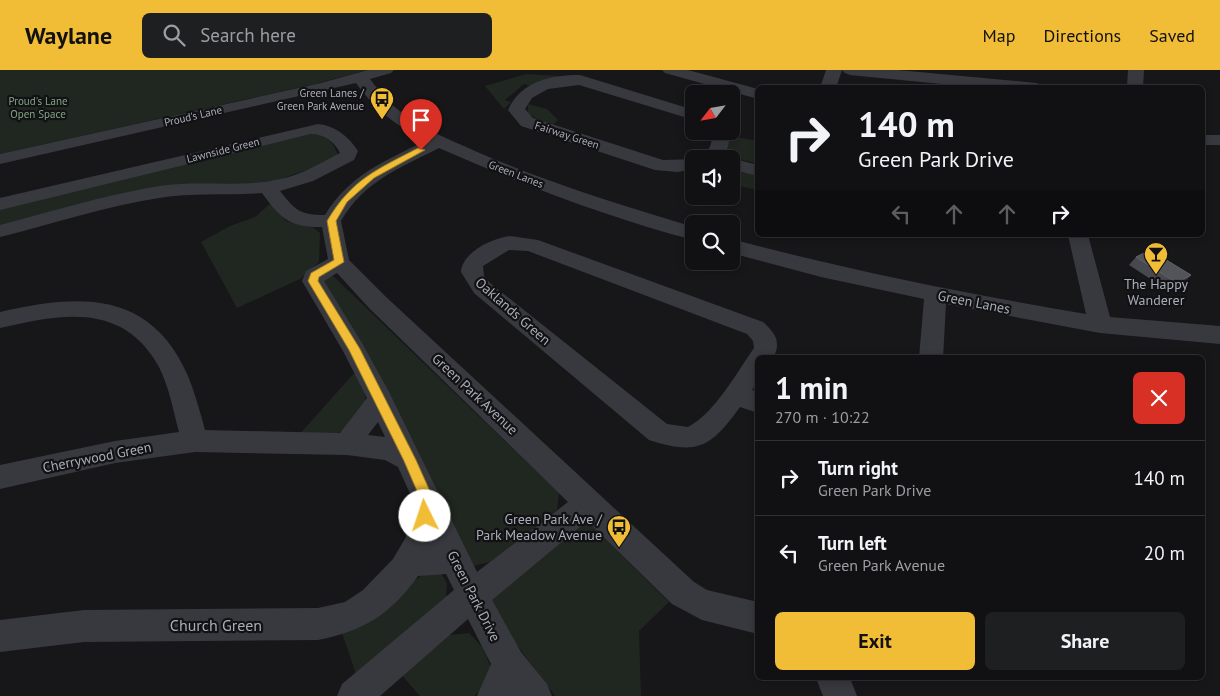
<!DOCTYPE html>
<meta charset="utf-8">
<style>
:root{--surface:#111113;--page:#1e1f21;--text:#f1f3f6;--muted:#9c9da0;--line:#303133;--accent:#f2bd36}
body{margin:0;font-family:"PT Sans",sans-serif;background:var(--page);color:var(--text);height:100vh;display:flex;flex-direction:column;font-size:19px;white-space:nowrap}
*{box-sizing:border-box;margin:0}
p{font-size:16px;color:var(--muted)}
.icon{flex:none;width:28px;height:28px;fill:none;stroke:currentColor;stroke-width:2;stroke-linecap:round;stroke-linejoin:round}
.map{position:relative;flex:1;overflow:hidden}
.sheet{position:absolute;left:755px;top:285px;width:450px;height:325px;display:flex;flex-direction:column;background:var(--surface);border-radius:8px;box-shadow:0 2px 8px #0003,0 0 0 1px var(--line)}
.sheet>*{flex:none}
.guide{position:absolute;left:755px;top:15px;width:450px;height:152px;border-radius:8px;box-shadow:0 2px 8px #0003,0 0 0 1px var(--line);background:#111113;color:var(--text);overflow:hidden}
.needle{width:32px;rotate:239deg}
.buttons{position:absolute;left:685px;top:15px;display:grid;gap:10px}
.buttons a{display:grid;place-items:center;width:55px;height:55px;border-radius:8px;background:var(--surface);box-shadow:0 2px 8px #0003,0 0 0 1px var(--line);font-size:25px}
.pin{position:absolute;display:grid;place-items:center;width:42px;height:42px;color:#fff;margin:-51px -21px;border-radius:50% 50% 50% 0;rotate:-45deg;box-shadow:0 0 5px #0007}
.pin .icon{rotate:45deg}
.me{position:absolute;width:55px;margin:-28px;rotate:356deg;stroke-linejoin:round;filter:drop-shadow(0 0 4px #0008)}
.turn{display:flex;align-items:center;gap:18px;height:105px;padding:0 20px;font-size:22px}
.turn .icon{width:65px;height:65px;stroke-width:2.5}
.turn b{display:block;font-size:35px;line-height:42px}
.lanes{display:flex;align-items:center;height:48px;padding:0 20px;background:#0003;justify-content:center;gap:25px;direction:ltr}
.lanes .off{opacity:.35}
.round{display:grid;place-items:center;flex:none;width:52px;height:52px;border-radius:8px;background:var(--page)}
.overview{display:flex;align-items:center;justify-content:space-between;height:85px;padding:0 20px}
h1{font-size:30px;font-weight:600;line-height:38px}
.action{display:flex;gap:10px;margin-top:auto;padding:10px 20px}
.action a{flex:1;height:58px;border-radius:8px;background:var(--accent);color:#111;font-size:20px;font-weight:600;line-height:58px;text-align:center}
.action a+a{background:var(--page);color:var(--text)}
ul{padding:0;list-style:none}
li{display:flex;align-items:center;gap:15px;height:75px;padding:0 20px;border-top:1px solid var(--line)}
li div{flex:1}
li b{display:block;font-size:19px}
li em{font-style:normal}
header{display:flex;align-items:center;gap:30px;box-sizing:border-box;height:70px;padding:0 25px;background:var(--accent);color:#111}
header strong{font-size:24px}
nav{display:flex;gap:28px;margin-inline-start:auto;font-size:18px}
.search{width:350px;height:45px;background:var(--page);display:flex;align-items:center;gap:12px;box-sizing:border-box;padding:0 18px;border-radius:8px;color:var(--muted);font-size:19px}
.map>svg:first-child{display:block}
.green{fill:#1f2720}
.lines{fill:none;stroke-linecap:round;stroke-linejoin:round}
.minor{fill:#38393e;fill-rule:evenodd}
.wall{fill:#48494e}
.shaded-wall{fill:#303134}
.building{fill:#53545a;stroke:#606268}
.route{fill:#f2bd36;stroke:#9d7b23}
.labels{text-anchor:middle;dominant-baseline:central;stroke-width:4.5;stroke-linejoin:round;paint-order:stroke}
.far-poi-label{font-size:11px;fill:#a9adb9;stroke:#121214;text-anchor:end}
.far-park-label{font-size:11px;fill:#80a484;stroke:#121214}
.far-street-label{font-size:11px;fill:#a9adb9;stroke:#121214}
.poi-label{font-size:14px;fill:#a9adb9;stroke:#121214}
.street-label{font-size:14px;fill:#a9adb9;stroke:#121214}
.near-street-label{font-size:16px;fill:#a9adb9;stroke:#121214}
</style>
<header>
<strong>Waylane</strong>
<div class="search"><svg class="icon" aria-label="search" viewBox="0 0 24 24"><circle cx="10" cy="10" r="6"/><path d="M15 15l6 6"/></svg>Search here</div>
<nav><a>Map</a><a>Directions</a><a>Saved</a></nav>
</header>
<div class="map">
<svg width="1220" height="626" viewBox="0 0 1220 626">
<rect width="100%" height="100%" fill="#171719"/>
<g class="green">
<path d="M0 0H367L315 14 0 84Z"/>
<path d="M526 4 561 6 530 16 524 14 505 30 511 32 504 39 485 16Z"/>
<path d="M528 34 547 39 558 50 553 55 537 49 528 43Z"/>
<path d="M316 63C327 66 335 74 338 86L328 93 277 110 247 114 180 116 0 156V137Z"/>
<path d="M731 66 757 71V92L755 93 730 87 725 82Z"/>
<path d="M731 96 757 104V120L731 114Z"/>
<path d="M271 133 286 151 314 158 320 163 319 192 300 209 237 238 201 172 230 156 255 147Z"/>
<path d="M329 202 559 423 557 440 490 492 473 496 319 210Z"/>
<path d="M356 301 365 323 366 339C342 369 335 365 298 366Z"/>
<path d="M579 453 590 454 669 532 639 561 641 626H555L493 543 491 530Z"/>
<path d="M430 500 440 501 447 514 446 527 356 604 341 560Z"/>
<path d="M469 563 483 578 491 598 481 620 474 626H420L400 603 449 565Z"/>
</g>
<g class="lines">
<g class="minor">
<path d="M368 0H394L391 3 370 9C379 21 389 33 401 42 421 59 451 70 475 81 546 112 620 135 694 157V170C606 147 521 114 439 78 400 98 364 111 341 151L349 190 385 226 694 512 707 520 758 532V564L702 550 672 534 587 451 492 530 521 582 547 614 552 626H477L491 594 468 549 380 626H337L342 614 454 520 446 504 418 506C391 544 364 561 318 570L84 572 0 582V550L84 540 318 538 345 532 363 520 393 489 406 467 412 428 398 397 385 390 347 385 195 382 115 393 0 419V395L115 371 179 362C173 340 169 317 159 297 123 231 60 244 0 258V242C78 224 150 219 188 306 195 323 200 342 205 360L340 363 367 328 343 281 302 211 306 201 328 189 322 157C290 158 280 148 262 123 228 126 193 122 159 128 105 136 53 154 0 167V155C53 141 105 125 159 116 199 110 241 118 280 109 301 105 321 93 340 83 335 72 324 64 311 64L0 140V128L318 54C336 56 348 66 358 81L354 90 313 111 280 121C295 140 300 145 325 145 349 105 385 91 425 71 394 53 378 43 356 13L0 94V84L321 13ZM337 203 369 238 568 432 477 502 389 322 362 273 324 211ZM378 352 385 367 368 365Z"/>
<path d="M662 0H688L758 19V29L665 3Z"/>
<path d="M826 0H842L836 18H820Z"/>
<path d="M842 0H898L1036 13 1042 15 1044 18H982L850 5 845 3Z"/>
<path d="M1128 0H1144L1143 18H1127Z"/>
<path d="M580 5 694 40V50L579 15 548 19 532 28 525 39 533 48 663 90 699 89H694V99L678 102 655 100 521 56 508 40C521 11 551 5 580 5Z"/>
<path d="M709 61H727C732 72 727 80 721 89L703 88C709 79 715 72 709 61Z"/>
<rect x="1202" y="65" width="18" height="10"/>
<path d="M731 88 758 95V106L731 99V89H726Z"/>
<path d="M1068 165H1088L1110 247 1220 256V274L1100 263 946 234 943 288H919L924 229 821 207 731 183V169C848 200 967 224 1086 244Z"/>
<path d="M510 166 538 170 763 252C775 263 782 272 773 288H758V312L752 320 758 322V343L740 337C711 377 698 386 649 370L474 223 461 202C462 182 493 168 510 166ZM509 180 528 181 747 264 753 271 754 278C737 302 715 343 688 357L667 354 490 213 484 206 483 196Z"/>
<path d="M816 608H850L857 626H823Z"/>
</g>
</g>
<path class="wall" d="M1136 187 1191 205 1183 214 1169 221 1129 195Z"/>
<path class="shaded-wall" d="M1191 205 1183 214 1169 221 1177 213Z"/>
<path class="building" d="M1150 180 1191 205 1177 213 1136 187Z"/>
<path class="route" d="M418 78 425 80 374 108 347 132 336 151 344 192 319 207 318 211 360 279 416 390 433 428 430 450 425 452 421 450 419 446 420 428 404 391 349 280 308 211 311 203 334 190 327 151C352 109 376 100 418 78Z"/>
<defs>
<g id="bus-pin" transform="scale(1.25)"><path d="M0 17L-7.5 6A9.5 9.5 0 1 1 7.5 6Z" fill="#f2bd36" stroke="#121214"/><path d="M-5-6H5V4H4V6H2V4H-2V6H-4V4H-5ZM-3.5-4V0h7V-4ZM-3.5 1.2v1.5H-2V1.2ZM2 1.2v1.5H3.5V1.2Z" fill="#111"/></g>
<g id="bar-pin" transform="scale(1.25)"><path d="M0 17L-7.5 6A9.5 9.5 0 1 1 7.5 6Z" fill="#f2bd36" stroke="#121214"/><path d="M-6-5H6L.8 .8V4.5H3.5V6h-7V4.5H-.8V.8Z" fill="#111"/></g>
</defs>
<g fill-rule="evenodd">
<use href="#bus-pin" x="382" y="29"/>
<use href="#bar-pin" x="1156" y="184"/>
<use href="#bus-pin" x="619" y="457"/>
</g>
<g class="labels">
<g class="far-poi-label">
<text x="364" y="23">Green Lanes /<tspan x="364" dy="13">Green Park Avenue</tspan></text>
</g>
<g class="far-park-label">
<text x="38" y="31">Proud's Lane<tspan x="38" dy="13">Open Space</tspan></text>
</g>
<g class="far-street-label">
<text transform="translate(193 46) rotate(-13)">Proud's Lane</text>
<text transform="translate(567 65) rotate(18)">Fairway Green</text>
<text transform="translate(223 80) rotate(-14)">Lawnside Green</text>
<text transform="translate(516 104) rotate(21)">Green Lanes</text>
</g>
<g class="poi-label">
<text x="1156" y="214">The Happy<tspan x="1156" dy="16">Wanderer</tspan></text>
<text x="602" y="449" text-anchor="end">Green Park Ave /<tspan x="602" dy="16">Park Meadow Avenue</tspan></text>
</g>
<g class="street-label">
<text transform="translate(974 232) rotate(11)">Green Lanes</text>
<text transform="translate(513 241) rotate(41)">Oaklands Green</text>
<text transform="translate(475 324) rotate(43)">Green Park Avenue</text>
<text transform="translate(97 387) rotate(-11)">Cherrywood Green</text>
<text transform="translate(474 526) rotate(63)">Green Park Drive</text>
</g>
<g class="near-street-label">
<text x="216" y="555">Church Green</text>
</g>
</g>
</svg>
<div class="buttons">
<a><svg class="needle" viewBox="-14 -14 28 28"><path d="M0-13l5 13h-10z" fill="#e53935"/><path d="M0 13l5-13h-10z" fill="#9c9da0"/></svg></a>
<a><svg class="icon" aria-label="sound" viewBox="0 0 24 24"><path d="M4 9h4l5-4v14l-5-4H4zM17 9q2 3 0 6"/></svg></a>
<a><svg class="icon" aria-label="search" viewBox="0 0 24 24"><circle cx="10" cy="10" r="6"/><path d="M15 15l6 6"/></svg></a>
</div>
<div class="pin" style="left:421px;top:80px;background:#d93025"><svg class="icon" aria-label="arrive" viewBox="0 0 24 24"><path d="M6 21V4h12l-3 4 3 4H6"/></svg></div>
<svg class="me" style="left:425px;top:446px" viewBox="-20 -20 40 40"><circle r="19" fill="#fff"/><path d="M0-13L10 11 0 6-10 11z" fill="#f2bd36"/></svg>
<div class="guide">
<div class="turn"><svg class="icon" aria-label="right" viewBox="0 0 24 24"><path d="M7 20v-9h11M14 6l5 5-5 5"/></svg><div><b>140 m</b>Green Park Drive</div></div>
<div class="lanes"><svg class="icon off" aria-label="left" viewBox="0 0 24 24"><path d="M17 20v-9H6M10 6l-5 5 5 5"/></svg><svg class="icon off" aria-label="ahead" viewBox="0 0 24 24"><path d="M12 20V5M6 11l6-6 6 6"/></svg><svg class="icon off" aria-label="ahead" viewBox="0 0 24 24"><path d="M12 20V5M6 11l6-6 6 6"/></svg><svg class="icon" aria-label="right" viewBox="0 0 24 24"><path d="M7 20v-9h11M14 6l5 5-5 5"/></svg></div>
</div>
<section class="sheet">
<div class="overview"><div><h1>1 min</h1><p>270 m · 10:22</p></div><a class="round" style="background:#d93025;color:#fff"><svg class="icon" aria-label="close" viewBox="0 0 24 24"><path d="M6 6l12 12M18 6L6 18"/></svg></a></div>
<ul>
<li><svg class="icon" aria-label="right" viewBox="0 0 24 24"><path d="M7 20v-9h11M14 6l5 5-5 5"/></svg><div><b>Turn right</b><p>Green Park Drive</p></div><em>140 m</em></li>
<li><svg class="icon" aria-label="left" viewBox="0 0 24 24"><path d="M17 20v-9H6M10 6l-5 5 5 5"/></svg><div><b>Turn left</b><p>Green Park Avenue</p></div><em>20 m</em></li>
</ul>
<div class="action"><a>Exit</a><a>Share</a></div>
</section>
</div>
